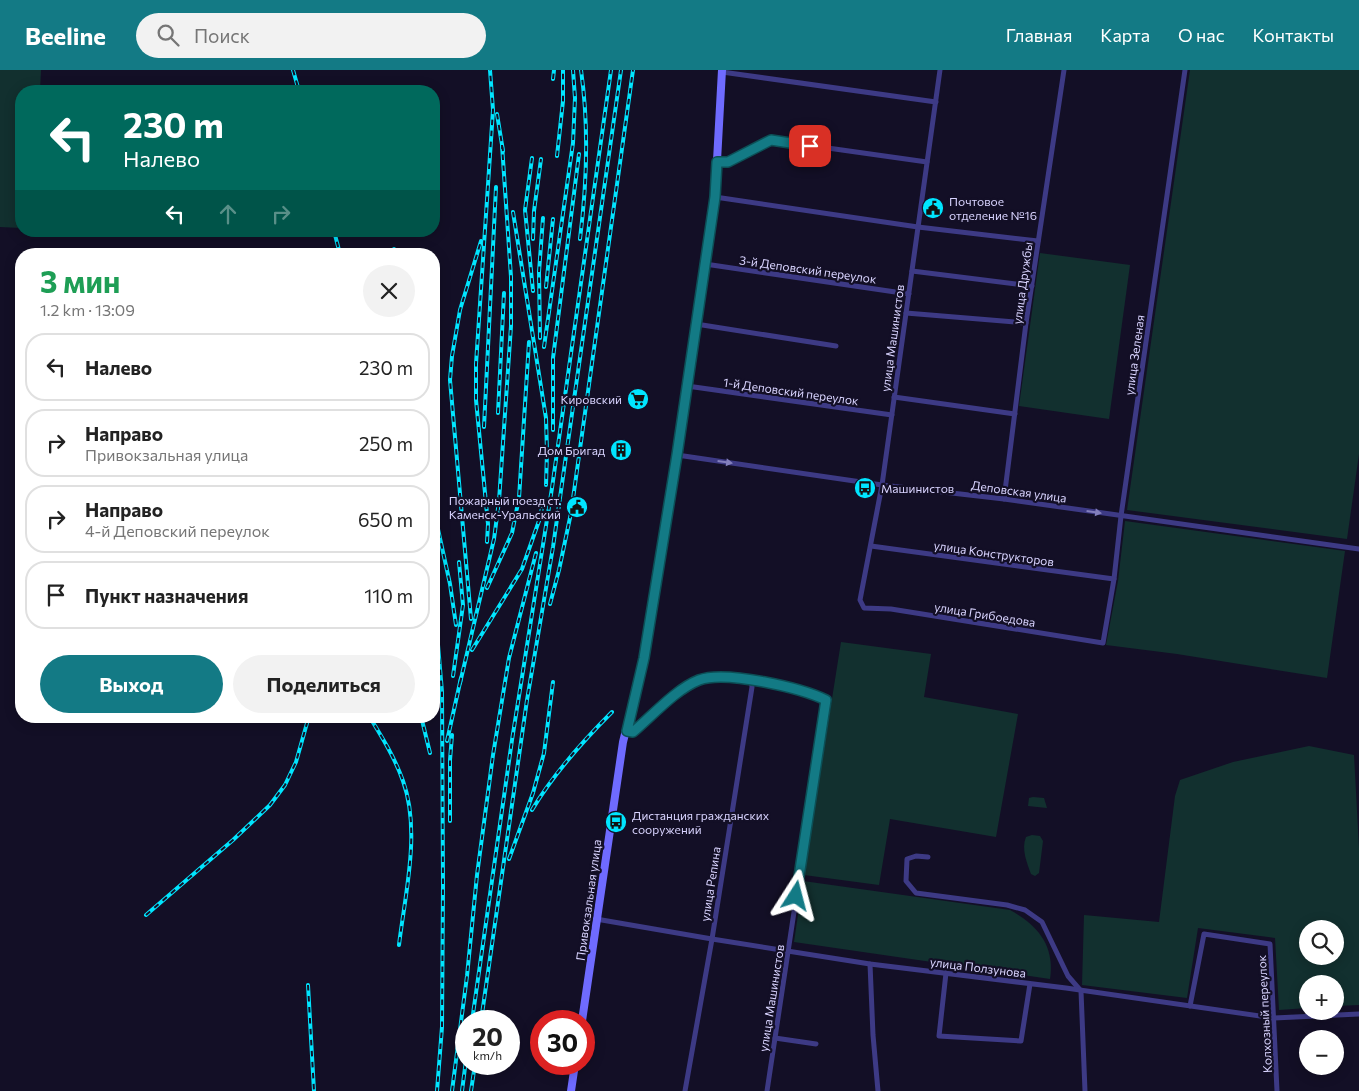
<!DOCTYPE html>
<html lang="ru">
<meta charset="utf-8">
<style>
:root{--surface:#fff;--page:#f2f2f2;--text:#222;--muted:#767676;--line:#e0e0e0;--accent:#137a85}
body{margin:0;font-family:Commissioner,sans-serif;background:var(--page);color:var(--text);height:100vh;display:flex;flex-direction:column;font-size:19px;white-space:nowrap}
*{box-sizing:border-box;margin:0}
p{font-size:16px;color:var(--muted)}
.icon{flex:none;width:28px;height:28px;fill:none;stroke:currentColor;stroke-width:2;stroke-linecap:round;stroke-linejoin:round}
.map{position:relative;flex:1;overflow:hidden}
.side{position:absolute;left:15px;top:178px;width:425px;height:475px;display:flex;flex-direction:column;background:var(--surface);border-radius:20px;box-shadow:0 2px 12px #0003}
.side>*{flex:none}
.hud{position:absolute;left:15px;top:15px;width:425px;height:152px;border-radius:20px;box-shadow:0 2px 12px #0003;background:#00695c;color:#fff;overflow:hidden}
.controls{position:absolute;left:1299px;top:850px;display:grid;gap:10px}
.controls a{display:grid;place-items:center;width:45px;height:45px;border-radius:50%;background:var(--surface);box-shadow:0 2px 12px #0003;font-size:25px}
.speed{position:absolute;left:455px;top:940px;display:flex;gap:10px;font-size:25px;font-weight:700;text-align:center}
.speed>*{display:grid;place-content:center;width:65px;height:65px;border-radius:50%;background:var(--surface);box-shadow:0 2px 12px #0003;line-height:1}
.speed small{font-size:12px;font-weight:400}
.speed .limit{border:8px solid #d22;background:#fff;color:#111}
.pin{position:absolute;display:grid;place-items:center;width:42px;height:42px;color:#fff;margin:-21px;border-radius:10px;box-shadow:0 2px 8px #0006}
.me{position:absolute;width:55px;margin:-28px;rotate:9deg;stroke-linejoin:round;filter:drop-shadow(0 0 4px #0008)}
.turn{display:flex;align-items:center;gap:18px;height:105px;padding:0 25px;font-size:22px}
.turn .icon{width:65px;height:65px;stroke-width:2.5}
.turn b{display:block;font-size:35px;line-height:42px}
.lanes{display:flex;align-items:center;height:48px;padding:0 25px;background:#0003;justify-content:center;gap:25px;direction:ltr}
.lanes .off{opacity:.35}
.round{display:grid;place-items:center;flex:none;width:52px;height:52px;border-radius:26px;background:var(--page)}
.headline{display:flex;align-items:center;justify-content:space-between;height:85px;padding:0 25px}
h1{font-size:30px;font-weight:700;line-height:38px;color:#1e9e55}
.button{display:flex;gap:10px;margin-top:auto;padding:10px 25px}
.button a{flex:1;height:58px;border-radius:30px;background:var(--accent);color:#fff;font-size:20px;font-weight:700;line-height:58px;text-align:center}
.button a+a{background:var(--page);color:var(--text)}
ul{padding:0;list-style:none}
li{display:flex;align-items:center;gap:15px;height:68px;margin:0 10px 8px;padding:0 15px;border:2px solid var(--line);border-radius:20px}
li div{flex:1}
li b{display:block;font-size:19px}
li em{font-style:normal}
header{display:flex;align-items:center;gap:30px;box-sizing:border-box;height:70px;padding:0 25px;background:var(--accent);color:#fff}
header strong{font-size:24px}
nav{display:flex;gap:28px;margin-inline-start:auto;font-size:18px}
.search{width:350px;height:45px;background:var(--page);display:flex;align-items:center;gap:12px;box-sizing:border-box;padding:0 18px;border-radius:28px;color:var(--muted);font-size:19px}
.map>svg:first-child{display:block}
.green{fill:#12302f;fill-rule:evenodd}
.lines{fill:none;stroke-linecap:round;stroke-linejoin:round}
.street{stroke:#3d3a85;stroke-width:5}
.secondary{stroke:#6f6bff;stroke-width:8}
.rail-casing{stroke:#00e5ff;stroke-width:4}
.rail{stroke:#130f26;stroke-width:2;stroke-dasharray:5.5;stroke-linecap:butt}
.oneway{fill:#837fbc}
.route-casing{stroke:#0c4f56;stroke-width:12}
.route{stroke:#137a85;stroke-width:9}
.labels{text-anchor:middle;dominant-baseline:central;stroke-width:4.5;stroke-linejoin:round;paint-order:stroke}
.poi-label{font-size:12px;fill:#d9d4ff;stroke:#130f26;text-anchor:start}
.street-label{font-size:12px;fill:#d9d4ff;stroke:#130f26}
</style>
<header>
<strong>Beeline</strong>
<div class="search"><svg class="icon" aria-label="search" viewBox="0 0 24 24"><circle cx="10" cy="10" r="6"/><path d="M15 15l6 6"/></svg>Поиск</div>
<nav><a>Главная</a><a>Карта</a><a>О нас</a><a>Контакты</a></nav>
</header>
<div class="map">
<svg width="1359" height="1021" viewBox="0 0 1359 1021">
<rect width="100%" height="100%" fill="#130f26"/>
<g class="green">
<path d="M0 0H41L40 21H21V158L0 157Z"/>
<path d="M1190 0H1359V384L1347 469 1127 440Z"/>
<path d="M1040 183 1130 195 1109 349 1019 336Z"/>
<path d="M1125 451 1345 481 1327 608 1177 584 1106 575 1118 511Z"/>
<path d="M841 572 931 584 924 627 1018 644 996 767 890 749 879 815 804 805Z"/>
<path d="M1309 676 1354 685 1359 778V935L1335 936V914H1308L1307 938 1279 940 1275 868 1198 858 1187 928 1082 915 1084 845 1159 852 1175 726 1180 710 1233 692ZM1308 859H1335V886H1308Z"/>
<path d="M1033 727 1044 728 1047 738 1028 736 1029 728Z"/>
<path d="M1032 765 1040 766 1043 771 1039 803 1035 806 1031 804C1027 793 1021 779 1026 767Z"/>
<path d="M803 811 1010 840C1038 855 1055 876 1050 909L794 872Z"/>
</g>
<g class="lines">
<g class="street">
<path d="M940 0 882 415 860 530 864 538 891 539 1103 573 1114 509 1121 446 1185 0"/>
<path d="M722 2 936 32"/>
<path d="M717 92H728L771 70 927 92"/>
<path d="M715 127 918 157 1038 171"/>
<path d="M705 194 909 224"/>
<path d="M912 201 1032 216"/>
<path d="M906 243 1026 253"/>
<path d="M696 254 836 276"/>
<path d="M687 316 892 345"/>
<path d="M894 327 1015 344"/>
<path d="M677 385 882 415 1004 429 1359 479"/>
<path d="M1004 429 1026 253 1064 0"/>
<path d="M871 476 1114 509"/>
<path d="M627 661 633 662C652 646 676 619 699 610 726 600 800 618 826 630L767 1021"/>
<path d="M928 787 916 786 907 789 906 811 916 823 1007 835 1025 840 1042 852 1068 906 1081 921 1085 1021"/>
<path d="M596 849 712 869 870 894 1066 918 1274 948 1359 944"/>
<path d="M870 894 873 965 878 1021"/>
<path d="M946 903 939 966 1021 971 1030 914"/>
<path d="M1190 936 1204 864 1270 874 1277 1021"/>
<path d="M775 968 816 974"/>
<path d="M685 1021 712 869 752 617 751 609"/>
</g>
<g class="secondary">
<path d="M582 951 623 672 644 588 687 316 715 127 722 0"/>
<path d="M571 1021 575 994"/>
</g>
<g class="rail-casing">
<g id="rail">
<path d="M293 0 299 21"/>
<path d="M553 9 554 0"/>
<path d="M497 44 503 81"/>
<path d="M557 86 563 31V0"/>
<path d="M532 88 525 140 533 221"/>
<path d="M513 142 546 348 547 382 546 415"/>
<path d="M334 161 340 184"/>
<path d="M533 169 534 141 541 89"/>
<path d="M580 169C587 113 589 56 581 0"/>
<path d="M394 179V184"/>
<path d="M546 217 553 149"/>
<path d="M540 268 539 202 543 148"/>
<path d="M544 277 573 73 575 28 573 0"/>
<path d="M498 343 504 223"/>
<path d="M484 357 496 117"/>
<path d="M553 360V288L579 84"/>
<path d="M434 441 450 514 456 555"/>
<path d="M487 472 488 454 476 330V294L493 40 490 0"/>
<path d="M487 518 512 463 519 428 529 272"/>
<path d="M550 534 559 500 571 443 633 0"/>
<path d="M434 545 437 563 442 622 443 816 442 957 437 1021"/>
<path d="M471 549 450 310 452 286 460 240 481 171"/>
<path d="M472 580 522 499 540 448 542 437"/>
<path d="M453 606 463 535 459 492"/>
<path d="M460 613 494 469 499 431 511 256V207L502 75"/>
<path d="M369 646C382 667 395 688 403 711 421 761 405 824 399 875"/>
<path d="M421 646 430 683"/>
<path d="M447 671 461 608"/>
<path d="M532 740C554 703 582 672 612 642"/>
<path d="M450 751V690L452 665"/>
<path d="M509 789 533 723 544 683 553 612"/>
<path d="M146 845 233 770 270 735 285 715 296 692 309 646"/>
<path d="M308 915 314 1021"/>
<path d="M472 951 512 670 552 418 611 0"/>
<path d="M481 951 527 630 553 477 621 0"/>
<path d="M452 1021 467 906 477 805 493 685 509 588 536 483"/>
<path d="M462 1021 466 990"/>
<path d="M471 1021 475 994"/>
</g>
</g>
<use href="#rail" class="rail"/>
</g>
<defs><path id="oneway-solid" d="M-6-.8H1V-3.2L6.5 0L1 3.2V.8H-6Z" transform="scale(1.25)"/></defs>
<g class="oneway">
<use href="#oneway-solid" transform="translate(725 392) rotate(8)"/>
<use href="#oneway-solid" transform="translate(1094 442) rotate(8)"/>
</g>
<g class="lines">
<g class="route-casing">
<path id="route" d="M796 826 826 630C801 618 726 600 699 610 676 619 652 646 633 662L627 661 644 588 677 385 715 127 717 92H728L771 70 810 76"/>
</g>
<use href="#route" class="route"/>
</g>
<defs>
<g id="civic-disc" transform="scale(1.125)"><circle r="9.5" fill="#00e5ff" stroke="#130f26"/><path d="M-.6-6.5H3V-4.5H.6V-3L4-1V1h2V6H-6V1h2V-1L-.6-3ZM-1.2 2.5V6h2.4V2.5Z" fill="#111"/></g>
<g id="supermarket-disc" transform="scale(1.125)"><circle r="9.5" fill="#00e5ff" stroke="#130f26"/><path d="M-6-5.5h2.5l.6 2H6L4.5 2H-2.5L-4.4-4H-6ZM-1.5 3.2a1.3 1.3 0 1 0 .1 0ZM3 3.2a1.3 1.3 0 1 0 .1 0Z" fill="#111"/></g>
<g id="building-disc" transform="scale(1.125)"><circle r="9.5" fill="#00e5ff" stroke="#130f26"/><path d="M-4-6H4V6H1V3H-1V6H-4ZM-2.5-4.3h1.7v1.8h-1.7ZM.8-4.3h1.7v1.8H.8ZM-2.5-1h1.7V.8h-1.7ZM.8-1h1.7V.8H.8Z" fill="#111"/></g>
<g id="bus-disc" transform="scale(1.125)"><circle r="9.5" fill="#00e5ff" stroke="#130f26"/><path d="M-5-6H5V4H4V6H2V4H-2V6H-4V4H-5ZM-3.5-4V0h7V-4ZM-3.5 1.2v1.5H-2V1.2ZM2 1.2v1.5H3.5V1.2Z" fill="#111"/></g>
</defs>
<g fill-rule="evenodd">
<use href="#civic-disc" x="933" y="138"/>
<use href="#supermarket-disc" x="638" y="329"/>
<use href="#building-disc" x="621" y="380"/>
<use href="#bus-disc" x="865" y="418"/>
<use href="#civic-disc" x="577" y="437"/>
<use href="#bus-disc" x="616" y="752"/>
</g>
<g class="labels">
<g class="poi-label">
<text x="949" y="131">Почтовое<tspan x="949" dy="14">отделение №16</tspan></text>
<text x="622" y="329" text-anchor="end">Кировский</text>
<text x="605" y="380" text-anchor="end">Дом Бригад</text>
<text x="881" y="418">Машинистов</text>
<text x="561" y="430" text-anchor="end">Пожарный поезд ст.<tspan x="561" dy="14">Каменск-Уральский</tspan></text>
<text x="632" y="745">Дистанция гражданских<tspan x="632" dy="14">сооружений</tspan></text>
</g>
<g class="street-label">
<text transform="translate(808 199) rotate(8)">3-й Деповский переулок</text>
<text transform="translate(1022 213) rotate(-82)">улица Дружбы</text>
<text transform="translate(892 268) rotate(-82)">улица Машинистов</text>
<text transform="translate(1134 285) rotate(-82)">улица Зеленая</text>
<text transform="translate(791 321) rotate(8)">1-й Деповский переулок</text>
<text transform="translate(1019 421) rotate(8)">Деповская улица</text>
<text transform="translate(994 483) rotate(8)">улица Конструкторов</text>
<text transform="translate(985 544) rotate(9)">улица Грибоедова</text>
<text transform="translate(710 814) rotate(-81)">улица Репина</text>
<text transform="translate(588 830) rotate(-82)">Привокзальная улица</text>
<text transform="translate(978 897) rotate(7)">улица Ползунова</text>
<text transform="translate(771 928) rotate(-81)">улица Машинистов</text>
<text transform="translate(1264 944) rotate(-93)">Колхозный переулок</text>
</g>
</g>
</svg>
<div class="controls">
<a><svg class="icon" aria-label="search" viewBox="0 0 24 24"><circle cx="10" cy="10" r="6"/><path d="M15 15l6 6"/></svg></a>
<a>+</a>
<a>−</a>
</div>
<div class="speed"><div>20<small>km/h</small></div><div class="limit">30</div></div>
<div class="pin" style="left:810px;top:76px;background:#d93025"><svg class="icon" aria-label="arrive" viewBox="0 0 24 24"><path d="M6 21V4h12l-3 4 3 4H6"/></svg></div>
<svg class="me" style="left:796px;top:826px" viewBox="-20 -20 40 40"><path d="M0-17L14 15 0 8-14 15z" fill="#137a85" stroke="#fff" stroke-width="4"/></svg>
<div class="hud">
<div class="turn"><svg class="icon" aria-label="left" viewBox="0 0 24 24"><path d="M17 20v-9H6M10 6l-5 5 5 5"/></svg><div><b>230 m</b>Налево</div></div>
<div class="lanes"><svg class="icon" aria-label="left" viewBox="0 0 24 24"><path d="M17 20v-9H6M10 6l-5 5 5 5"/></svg><svg class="icon off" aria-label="ahead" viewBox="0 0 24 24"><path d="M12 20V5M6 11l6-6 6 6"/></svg><svg class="icon off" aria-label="right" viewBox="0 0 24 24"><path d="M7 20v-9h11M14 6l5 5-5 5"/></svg></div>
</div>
<section class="side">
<div class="headline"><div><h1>3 мин</h1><p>1.2 km · 13:09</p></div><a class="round"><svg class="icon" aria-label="close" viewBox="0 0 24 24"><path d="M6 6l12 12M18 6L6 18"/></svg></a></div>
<ul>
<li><svg class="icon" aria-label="left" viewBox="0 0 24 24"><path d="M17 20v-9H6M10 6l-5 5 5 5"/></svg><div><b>Налево</b></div><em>230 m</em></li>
<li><svg class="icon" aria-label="right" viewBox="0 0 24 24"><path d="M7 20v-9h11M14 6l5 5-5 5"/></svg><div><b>Направо</b><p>Привокзальная улица</p></div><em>250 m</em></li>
<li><svg class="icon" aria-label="right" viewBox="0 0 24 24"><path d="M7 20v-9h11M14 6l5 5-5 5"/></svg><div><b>Направо</b><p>4-й Деповский переулок</p></div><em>650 m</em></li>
<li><svg class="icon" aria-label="arrive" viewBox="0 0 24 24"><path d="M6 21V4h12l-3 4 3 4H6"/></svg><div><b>Пункт назначения</b></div><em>110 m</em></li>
</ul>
<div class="button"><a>Выход</a><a>Поделиться</a></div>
</section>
</div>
